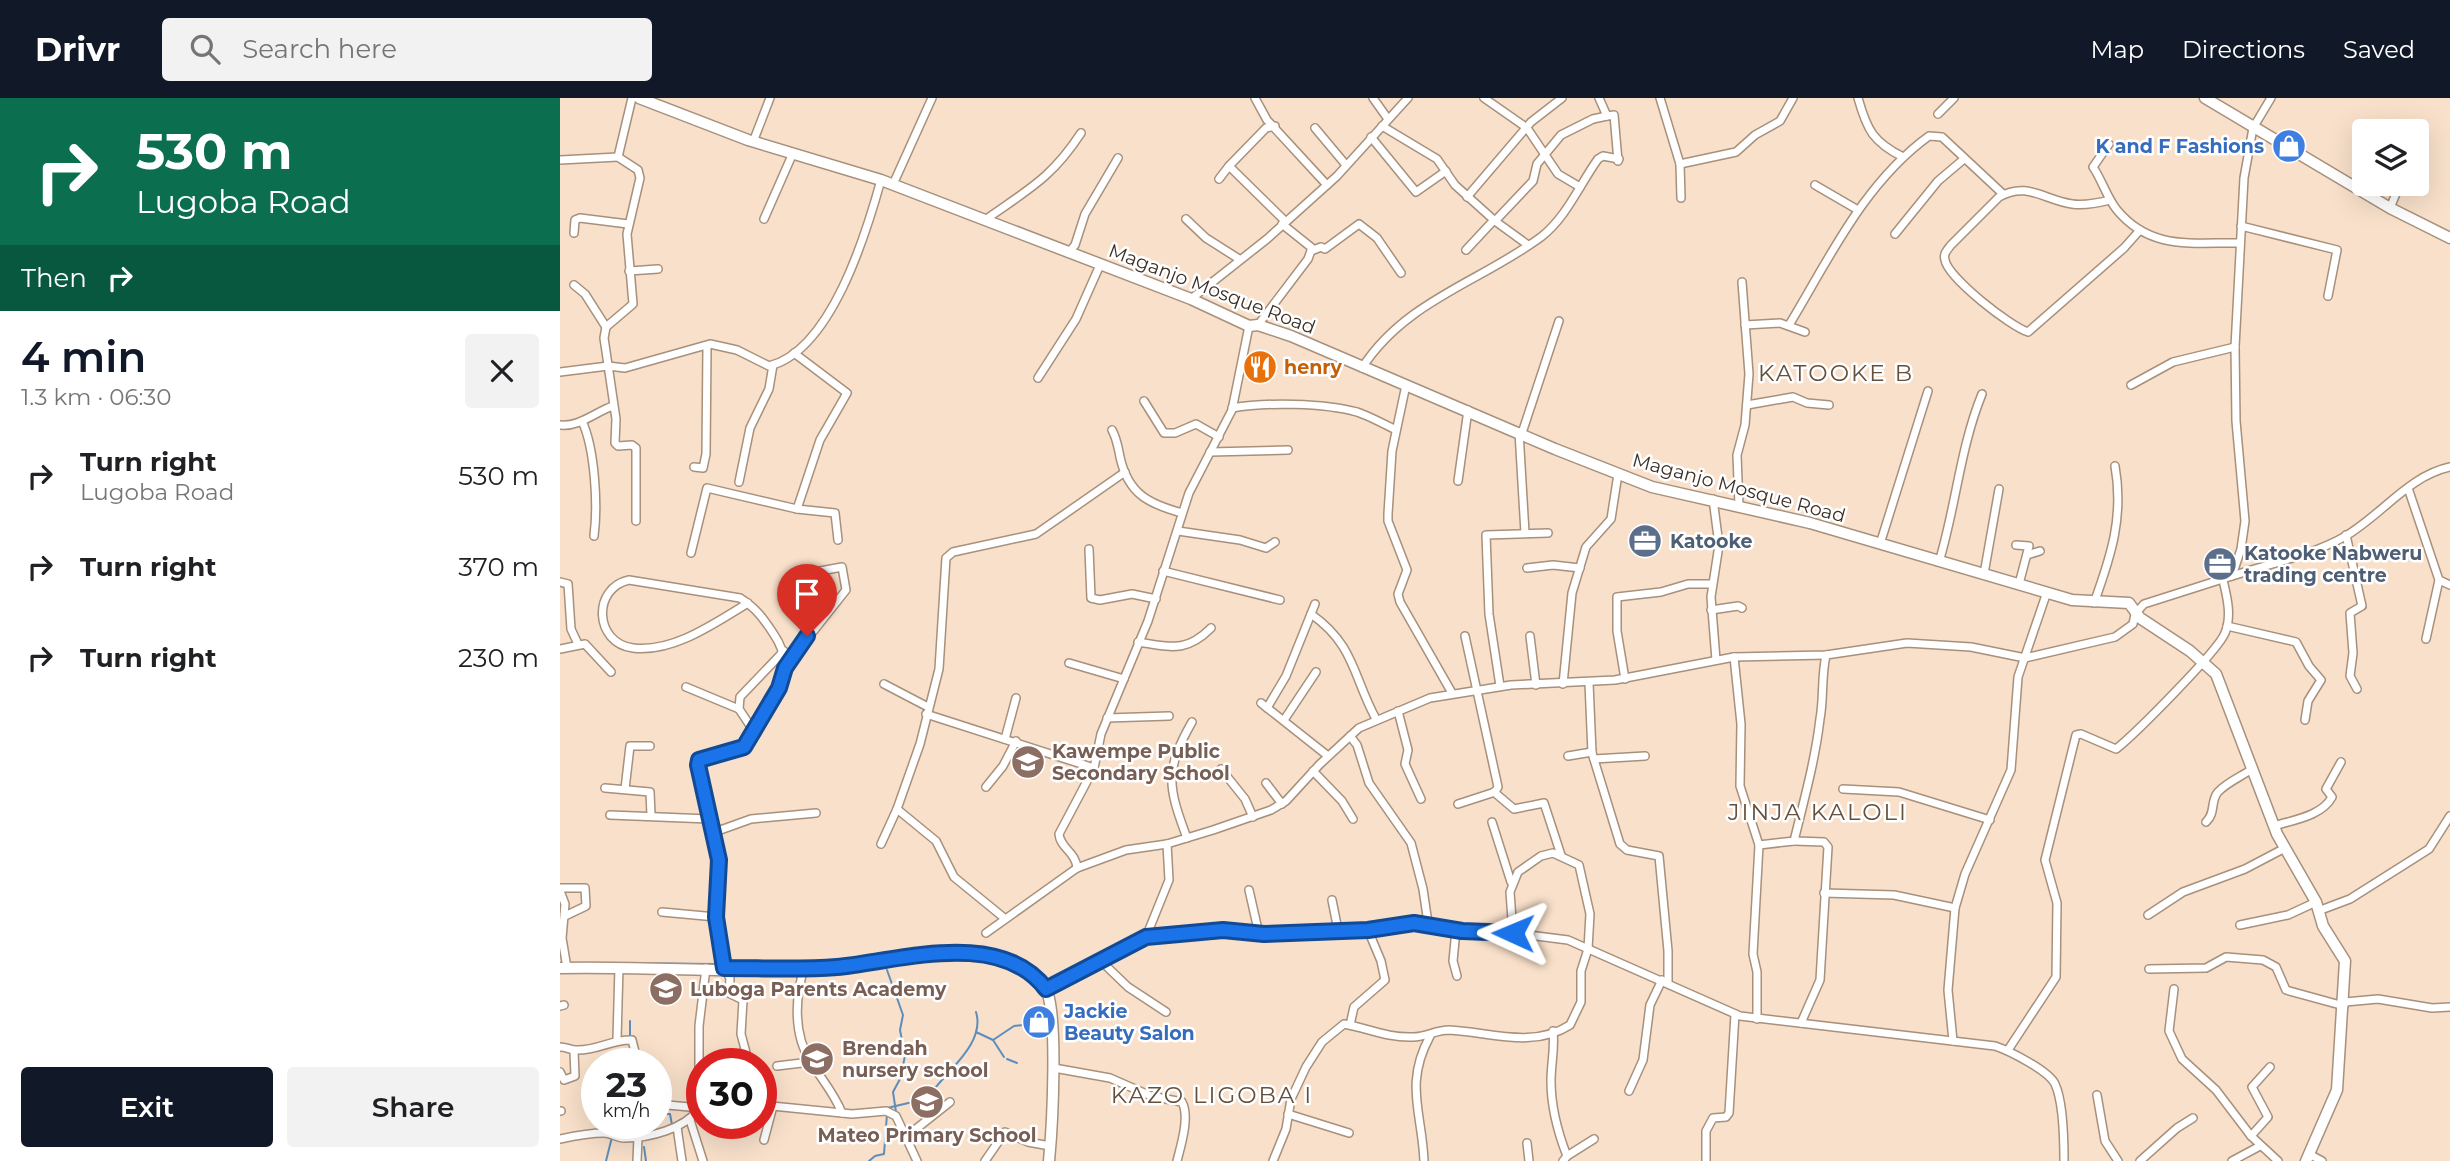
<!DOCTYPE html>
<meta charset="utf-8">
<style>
:root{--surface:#fff;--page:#f2f2f2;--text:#202124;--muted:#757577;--accent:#111827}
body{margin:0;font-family:Montserrat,sans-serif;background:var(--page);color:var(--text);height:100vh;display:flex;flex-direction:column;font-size:26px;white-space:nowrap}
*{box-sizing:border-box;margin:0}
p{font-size:23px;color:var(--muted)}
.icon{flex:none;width:38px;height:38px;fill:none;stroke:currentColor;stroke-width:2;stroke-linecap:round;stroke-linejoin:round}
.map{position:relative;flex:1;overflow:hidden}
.panel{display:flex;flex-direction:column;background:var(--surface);width:560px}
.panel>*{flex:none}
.banner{background:#0b6e4f;color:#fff;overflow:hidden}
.fabs{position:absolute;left:1792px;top:21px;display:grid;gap:14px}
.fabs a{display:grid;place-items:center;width:77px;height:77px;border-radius:7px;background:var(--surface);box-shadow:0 7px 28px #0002;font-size:35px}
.speed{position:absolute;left:21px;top:950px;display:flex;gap:14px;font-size:35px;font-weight:700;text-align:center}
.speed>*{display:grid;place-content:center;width:91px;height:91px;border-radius:50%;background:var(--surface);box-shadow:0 7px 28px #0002;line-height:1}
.speed small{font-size:18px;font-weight:400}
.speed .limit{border:10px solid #d22;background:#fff;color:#111}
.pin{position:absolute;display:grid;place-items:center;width:60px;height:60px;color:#fff;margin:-72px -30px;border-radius:50% 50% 50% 0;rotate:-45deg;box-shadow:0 0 7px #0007}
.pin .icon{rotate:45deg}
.me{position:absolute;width:77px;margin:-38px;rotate:271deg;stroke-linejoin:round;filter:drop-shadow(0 0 5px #0008)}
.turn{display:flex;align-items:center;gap:24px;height:147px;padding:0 21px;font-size:32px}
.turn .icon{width:91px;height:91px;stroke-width:2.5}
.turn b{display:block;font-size:49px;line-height:60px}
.then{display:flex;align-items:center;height:66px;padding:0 21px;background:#0003;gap:14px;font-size:26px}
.round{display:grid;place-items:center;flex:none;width:74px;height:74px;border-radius:7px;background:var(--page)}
.overview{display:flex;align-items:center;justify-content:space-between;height:119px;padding:0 21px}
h1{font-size:42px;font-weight:600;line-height:52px;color:var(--accent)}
.button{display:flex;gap:14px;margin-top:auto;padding:14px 21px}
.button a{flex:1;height:80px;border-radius:7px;background:var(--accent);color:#fff;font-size:28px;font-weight:600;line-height:80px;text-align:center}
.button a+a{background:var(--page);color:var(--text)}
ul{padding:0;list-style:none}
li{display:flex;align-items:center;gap:21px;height:91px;padding:0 21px}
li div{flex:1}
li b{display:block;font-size:26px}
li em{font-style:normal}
header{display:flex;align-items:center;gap:42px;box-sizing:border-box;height:98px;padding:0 35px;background:var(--accent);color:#fff}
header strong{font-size:33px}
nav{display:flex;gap:38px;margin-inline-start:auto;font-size:24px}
.search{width:490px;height:63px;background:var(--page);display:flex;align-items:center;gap:18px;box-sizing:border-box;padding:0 24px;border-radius:7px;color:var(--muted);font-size:26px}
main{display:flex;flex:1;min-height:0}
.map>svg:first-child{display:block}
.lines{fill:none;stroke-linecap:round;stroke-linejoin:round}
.stream{stroke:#5d8ebb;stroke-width:2}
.street-casing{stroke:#a7907c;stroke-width:10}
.secondary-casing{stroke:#a7907c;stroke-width:13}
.street{stroke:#fff;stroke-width:7}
.secondary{stroke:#fff;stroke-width:10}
.route-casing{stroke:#114b97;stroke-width:18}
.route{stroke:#1a73e8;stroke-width:12}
.labels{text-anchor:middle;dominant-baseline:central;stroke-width:5;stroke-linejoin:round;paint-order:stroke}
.shop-label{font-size:19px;font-weight:bold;fill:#366cbe;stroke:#fff;text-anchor:end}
.street-label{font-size:19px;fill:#3a3028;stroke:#fff}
.food-label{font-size:19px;font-weight:bold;fill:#c56008;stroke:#fff;text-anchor:start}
.service-label{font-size:19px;font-weight:bold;fill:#4e5e75;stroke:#fff;text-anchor:start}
.education-label{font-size:19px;font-weight:bold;fill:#785e54;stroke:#fff;text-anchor:start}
.quarter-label{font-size:23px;letter-spacing:2px;fill:#64503e;stroke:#fff}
</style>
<header>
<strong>Drivr</strong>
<div class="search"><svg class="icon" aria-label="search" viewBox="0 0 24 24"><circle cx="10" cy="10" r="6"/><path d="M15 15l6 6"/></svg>Search here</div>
<nav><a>Map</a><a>Directions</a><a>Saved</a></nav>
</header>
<main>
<section class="panel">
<div class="banner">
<div class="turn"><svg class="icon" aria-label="right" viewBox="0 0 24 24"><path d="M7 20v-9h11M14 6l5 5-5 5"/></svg><div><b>530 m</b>Lugoba Road</div></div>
<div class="then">Then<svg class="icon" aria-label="right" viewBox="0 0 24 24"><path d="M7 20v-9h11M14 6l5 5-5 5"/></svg></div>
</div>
<div class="overview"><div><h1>4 min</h1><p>1.3 km · 06:30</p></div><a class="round"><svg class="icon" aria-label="close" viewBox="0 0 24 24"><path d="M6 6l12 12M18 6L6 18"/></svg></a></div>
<ul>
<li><svg class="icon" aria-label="right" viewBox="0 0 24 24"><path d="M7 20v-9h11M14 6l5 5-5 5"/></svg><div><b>Turn right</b><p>Lugoba Road</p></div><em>530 m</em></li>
<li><svg class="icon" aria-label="right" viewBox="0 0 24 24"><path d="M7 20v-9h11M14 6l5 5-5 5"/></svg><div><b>Turn right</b></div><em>370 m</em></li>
<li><svg class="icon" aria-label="right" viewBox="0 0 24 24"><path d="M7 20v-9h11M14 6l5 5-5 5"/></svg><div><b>Turn right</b></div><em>230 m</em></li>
</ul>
<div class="button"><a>Exit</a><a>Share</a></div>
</section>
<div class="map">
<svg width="1890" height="1063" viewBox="0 0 1890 1063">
<rect width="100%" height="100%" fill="#f8e0ca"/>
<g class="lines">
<g class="stream">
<path d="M36 865 160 866"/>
<path d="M166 865 247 866"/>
<path d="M327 872 343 917 340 932 345 958 340 981 333 994 336 1014"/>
<path d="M416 934 433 942 444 959"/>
<path d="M70 940V923"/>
<path d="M433 942 454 928 474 926"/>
<path d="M447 961 457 965"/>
<path d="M327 1010 357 1003 367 989H376C392 969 425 943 416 914"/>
<path d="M100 1011 101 1016H110L112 1027"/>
<path d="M89 1034 93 1033"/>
<path d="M351 1040 357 1055"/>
<path d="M84 1049 86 1063"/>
<path d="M46 1063 52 1039"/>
<path d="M309 1063 315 1058 324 1056 327 1016"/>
</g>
<g class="street-casing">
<g id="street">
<path d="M72 0 58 59 78 72 80 80 67 136 73 206 46 229 44 240 56 321 55 345 58 348 72 347 76 350V423"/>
<path d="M695 0 707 22 767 87"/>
<path d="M813 0 828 21"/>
<path d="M924 0 967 30 998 76 1020 89"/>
<path d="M1039 0 1047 18 1054 17 1058 63"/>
<path d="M1100 0 1120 66 1121 100"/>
<path d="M1298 0C1307 32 1313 44 1343 59"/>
<path d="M1378 16 1394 0"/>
<path d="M822 28 877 61 895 87 935 123 968 147"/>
<path d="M755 30 786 67"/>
<path d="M811 39 856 94 886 73"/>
<path d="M193 44 210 0"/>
<path d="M1549 46 1533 69C1542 82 1547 100 1557 112 1591 153 1633 144 1680 145"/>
<path d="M1857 55 1862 45"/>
<path d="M0 62 58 59"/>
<path d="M1120 66 1176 54 1195 37 1220 23 1233 0"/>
<path d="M669 68 706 30 715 28"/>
<path d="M659 81 669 68 725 123"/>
<path d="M335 82 372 0"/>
<path d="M1255 87 1298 112"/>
<path d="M907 99 971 24 1002 0"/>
<path d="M1550 102C1538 105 1525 108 1512 106 1484 102 1467 83 1439 99L1391 147C1387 152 1383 156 1385 162 1388 180 1451 229 1468 234L1564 150 1580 132"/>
<path d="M1830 110 1840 86"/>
<path d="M204 121 233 55"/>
<path d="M626 121 646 140 679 161"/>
<path d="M425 122C467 92 491 81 521 35"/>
<path d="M935 123 973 83 977 66 1001 37 1033 21 1047 18"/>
<path d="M1681 128 1777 152 1768 198"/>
<path d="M14 135 15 122 20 120 68 126"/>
<path d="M1335 136 1378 83 1404 61"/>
<path d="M906 152 934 122"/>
<path d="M751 153 761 149 765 151 799 126 817 140 841 175"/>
<path d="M508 155 515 147 525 116 558 60"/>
<path d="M69 173 98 171"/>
<path d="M14 187 25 196 46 229"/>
<path d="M631 201 707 141 777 78 848 0"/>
<path d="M698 227 748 161 752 150 722 126"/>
<path d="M1185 227 1220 225 1245 234"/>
<path d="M1229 227C1269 161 1304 85 1369 38L1382 39 1443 96"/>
<path d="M234 255 287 295 260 342 237 411"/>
<path d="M802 270C845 203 920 184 981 139 1006 120 1020 86 1038 61L1043 58 1059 61"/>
<path d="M0 274 48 268 65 270 150 246 177 252 209 268C271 253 306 136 321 82"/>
<path d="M478 280 516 221 540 167"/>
<path d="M846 287 832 353 828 416V423L847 472 838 496 840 504 892 595"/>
<path d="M1571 287 1613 264 1675 249"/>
<path d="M584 303 604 335H615L636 326 659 339"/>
<path d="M1187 307 1233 299 1247 305 1269 307"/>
<path d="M672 310C706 304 764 305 797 314 809 318 824 326 836 332"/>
<path d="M22 323C35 351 38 407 34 438"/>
<path d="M0 327C20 329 35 314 53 308"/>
<path d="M552 332C557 341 558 349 560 359 568 396 589 406 622 415"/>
<path d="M959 334 965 435"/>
<path d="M962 335 999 223"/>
<path d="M650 354 728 352"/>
<path d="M134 369 143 370 146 356 147 249"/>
<path d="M898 383 908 312"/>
<path d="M179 384 190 330 209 291 213 267"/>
<path d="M1848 390 1879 482 1866 541"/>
<path d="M1153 401 1159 447 1151 499 1156 562"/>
<path d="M1179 408 1177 357 1185 327 1189 276 1182 184"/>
<path d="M618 433 680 442 706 450 715 444"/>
<path d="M1786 437 1802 508 1790 515 1793 555 1790 578 1797 591"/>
<path d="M1320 446 1368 293"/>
<path d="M1456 447 1469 448 1459 486"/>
<path d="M529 451 531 500 540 502 572 496 596 501"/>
<path d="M131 455 147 390 237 411 275 415 278 442"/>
<path d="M1467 457 1480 453"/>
<path d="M1379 464C1396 408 1400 350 1422 296"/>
<path d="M967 470 993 467 1020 470"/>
<path d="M603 473 720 502"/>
<path d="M1424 476 1439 391"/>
<path d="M1672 478C1708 466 1750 458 1784 439 1821 418 1848 378 1890 369"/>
<path d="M1879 482 1890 487"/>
<path d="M0 484 8 486 11 531 18 546"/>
<path d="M188 505C155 525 113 555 73 550 34 545 32 490 69 482L180 500C196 510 203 520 213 535 233 564 224 581 208 610 202 623 196 638 186 648 175 658 153 658 139 662L138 667 159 762 156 819 164 870 170 880 169 895 183 902 181 936 189 966"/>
<path d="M1534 505C1551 458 1564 419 1555 368"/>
<path d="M1151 512 1178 508 1182 510"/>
<path d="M751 516C795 547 793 579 816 621"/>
<path d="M1667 528 1736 544 1749 568 1761 582 1748 603 1745 622"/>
<path d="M970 538 976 587"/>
<path d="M578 544C611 549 626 555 651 530"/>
<path d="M0 551 25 546 51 574"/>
<path d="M1174 559 1181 626 1180 688 1199 747"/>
<path d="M509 565 564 581"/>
<path d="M225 569 286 492 282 469 255 474"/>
<path d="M1065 581 1057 533V499L1101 494 1128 486H1152"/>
<path d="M1029 585 1032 655 1060 746 1067 752 1099 758 1108 853V885"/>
<path d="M324 586 368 609"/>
<path d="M1003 586 1012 495 1026 449 1051 421 1058 376"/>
<path d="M940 588 929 516 926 437 988 435"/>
<path d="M126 589 179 611 195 635"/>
<path d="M701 605 768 658"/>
<path d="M707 610 726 578 755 506"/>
<path d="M179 611 180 599 224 553"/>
<path d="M838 613 848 652 845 666 861 701"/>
<path d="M366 616 534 670"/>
<path d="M547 620 609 618"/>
<path d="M724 622 756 574"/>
<path d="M790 638 797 647 809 685 851 745 863 791 868 825"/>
<path d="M445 641 456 600"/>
<path d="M1008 658 1032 654"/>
<path d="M1034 661 1085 658"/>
<path d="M661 671 685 701 693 719"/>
<path d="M753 673 782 703 793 721"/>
<path d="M706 685 722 706"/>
<path d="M426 689 443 668 456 643"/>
<path d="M45 690 90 694 91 717"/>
<path d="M65 691 70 648H90"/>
<path d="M1283 691 1339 694 1430 722"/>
<path d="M934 694 954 711 984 705 1001 757"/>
<path d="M898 706 935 694 938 689 905 538"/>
<path d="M50 717 149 721"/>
<path d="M932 724 951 784"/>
<path d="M1646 724C1656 715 1650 703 1658 694 1666 685 1682 678 1692 671"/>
<path d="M1714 728C1733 722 1762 718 1772 699L1766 691 1781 664"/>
<path d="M152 735 191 721 256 715"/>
<path d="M627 740C608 689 604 673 632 624"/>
<path d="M1234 743 1264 744 1268 749 1260 882 1241 925"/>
<path d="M321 746 337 711"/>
<path d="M517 770C516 754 500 750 499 736L534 670 541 636 588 523 629 395 672 312 689 228"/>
<path d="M0 790H25L26 808 5 818"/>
<path d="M689 792 699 836"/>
<path d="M0 793 5 806 2 840 7 870"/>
<path d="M1264 795 1334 797 1395 810"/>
<path d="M772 802 778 832"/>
<path d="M1758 813 1790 801 1869 751 1890 718"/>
<path d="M102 814 156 819"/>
<path d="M1588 817 1623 794 1685 771 1725 750"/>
<path d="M443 819 394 779 376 743 337 711 360 646 379 571 386 460 393 454 476 436 565 374"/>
<path d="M1680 827 1728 817 1756 804"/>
<path d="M896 832 893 863 897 878"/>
<path d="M426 835 517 770 566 752 607 746 653 732 711 712 726 703 760 666 799 630 870 600 951 587 1055 582 1174 559 1266 557 1347 545 1411 549 1465 560 1555 539 1573 526 1575 516 1584 506 1672 478 1681 451 1685 423 1676 323 1675 249 1684 80 1693 30 1711 0"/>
<path d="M586 839 609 782 607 746"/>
<path d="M542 864 568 889 606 914"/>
<path d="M244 870C235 900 233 937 251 964 262 982 274 995 282 1015"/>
<path d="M1589 871 1646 870 1666 859 1703 862 1716 869 1726 892 1784 908"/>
<path d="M486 891 586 839 663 832 704 836 808 832 865 825 902 833 945 834 1008 842 1180 918 1435 948C1450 953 1489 973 1495 986 1503 1003 1504 1044 1504 1063"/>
<path d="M1614 891 1609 933 1622 961 1656 992 1691 1038 1718 1063"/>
<path d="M1785 904 1818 901 1872 910 1890 909"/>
<path d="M0 908 4 907"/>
<path d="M1197 921V874L1193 856 1199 747 1234 743C1244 702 1255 663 1260 621 1264 599 1261 581 1266 557"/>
<path d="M790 927 794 909 825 882 821 863 808 832"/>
<path d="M993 933C995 951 991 965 991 983 991 1008 998 1035 1007 1058L1003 1063"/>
<path d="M57 941 59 869"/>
<path d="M1393 943 1388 892 1395 810 1405 776 1451 672 1458 579 1487 494"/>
<path d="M0 949C6 949 11 952 16 952 37 953 52 941 72 942L78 966"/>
<path d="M1448 952 1496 879 1497 805 1485 762 1516 637 1521 636 1556 651C1574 637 1658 553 1665 535 1672 518 1667 499 1663 482"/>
<path d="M217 968 250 964"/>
<path d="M494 970 550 980 591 998 622 1004C630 1019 621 1047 617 1063"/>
<path d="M0 974 4 982 15 978 14 953"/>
<path d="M1069 993 1083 962 1090 907 1102 882"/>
<path d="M1537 997 1545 1043 1558 1063"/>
<path d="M96 1006 141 1010"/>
<path d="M201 1007 292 1016 326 1013 336 1018 357 1063"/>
<path d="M139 1011V928L146 870"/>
<path d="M0 1013H1"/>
<path d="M728 1016 789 1035"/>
<path d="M130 1022 143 1063"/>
<path d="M117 1029 122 1063"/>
<path d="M347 1038 390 1004"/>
<path d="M1691 1038 1708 1019 1692 989 1710 969"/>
<path d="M0 1041C14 1038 30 1035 44 1035 51 1035 57 1040 65 1040 89 1040 124 1031 139 1011"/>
<path d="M204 1042 213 1008"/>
<path d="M967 1045 969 1063"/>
<path d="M1749 1056 1762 1063"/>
<path d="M1007 1058 1034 1041"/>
<path d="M77 1063 78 1039"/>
<path d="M425 1063 445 1034 468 1044 490 1048"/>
<path d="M713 1063 726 1031 731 1001 746 969 762 944 784 926C808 930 826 940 853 939 866 939 876 932 889 932 930 934 972 951 1010 927L1021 904V873L1028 851 1030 816 1019 767 993 755 981 758 958 774 950 794 953 835"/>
<path d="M864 1063C862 1014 844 986 870 938"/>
<path d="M1146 1063V1033L1153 1020 1166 1019 1169 1015 1175 916"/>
<path d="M1580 1063 1617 1030 1633 1020"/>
<path d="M1672 1063 1700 1048"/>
</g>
</g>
<g class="secondary-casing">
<g id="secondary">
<path d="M79 0 188 42 321 82 631 201 689 228 698 227 731 238 995 351 1092 389 1250 425 1512 502 1569 505 1580 520 1630 553 1656 576 1717 736 1756 804 1763 828 1785 863 1777 992 1746 1063"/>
<path d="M1645 0 1830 110 1890 140"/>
<path d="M0 870C92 868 185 877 277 869 319 865 361 851 403 854 428 857 470 865 485 889 499 912 492 1032 489 1063"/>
</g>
</g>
<use href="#street" class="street"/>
<use href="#secondary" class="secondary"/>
</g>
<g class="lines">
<g class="route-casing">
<path id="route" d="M247 538 225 570 219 590 184 649 139 662 138 667 159 762 156 819 164 870C202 870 240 872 277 869 339 863 440 830 486 891L586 839 663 832 704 836 808 832 854 825 902 833 953 835"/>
</g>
<use href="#route" class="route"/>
</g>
<defs>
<g id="shop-disc" transform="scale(1.75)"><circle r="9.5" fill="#3f7fe0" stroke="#fff"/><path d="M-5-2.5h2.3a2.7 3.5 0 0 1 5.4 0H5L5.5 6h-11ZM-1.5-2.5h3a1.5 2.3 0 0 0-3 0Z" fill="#fff"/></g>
<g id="restaurant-disc" transform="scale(1.75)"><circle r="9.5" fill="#e8710a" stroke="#fff"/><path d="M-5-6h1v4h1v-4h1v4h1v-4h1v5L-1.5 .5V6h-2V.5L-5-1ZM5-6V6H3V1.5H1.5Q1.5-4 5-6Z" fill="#fff"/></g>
<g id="office-disc" transform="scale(1.75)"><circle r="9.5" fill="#5c6f8a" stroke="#fff"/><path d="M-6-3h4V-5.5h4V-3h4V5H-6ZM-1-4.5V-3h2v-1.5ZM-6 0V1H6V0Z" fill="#fff"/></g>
<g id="school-disc" transform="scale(1.75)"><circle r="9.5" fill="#8d6e63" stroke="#fff"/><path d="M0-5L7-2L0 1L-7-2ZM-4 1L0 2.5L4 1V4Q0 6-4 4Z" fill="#fff"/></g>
</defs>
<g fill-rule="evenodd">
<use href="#shop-disc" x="1729" y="48"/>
<use href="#restaurant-disc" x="700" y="269"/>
<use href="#office-disc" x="1085" y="443"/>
<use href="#office-disc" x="1660" y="466"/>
<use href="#school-disc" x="468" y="664"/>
<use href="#school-disc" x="106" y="891"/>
<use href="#shop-disc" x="479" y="924"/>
<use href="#school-disc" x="257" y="961"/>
<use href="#school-disc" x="367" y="1004"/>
</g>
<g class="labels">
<g class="shop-label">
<text x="1704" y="48">K and F Fashions</text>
<text x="504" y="913" text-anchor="start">Jackie<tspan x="504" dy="22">Beauty Salon</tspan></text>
</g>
<g class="street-label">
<text transform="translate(652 191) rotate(21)">Maganjo Mosque Road</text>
<text transform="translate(1179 390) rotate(15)">Maganjo Mosque Road</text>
</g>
<g class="food-label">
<text x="724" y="269">henry</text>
</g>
<g class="service-label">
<text x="1110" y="443">Katooke</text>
<text x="1684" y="455">Katooke Nabweru<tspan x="1684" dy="22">trading centre</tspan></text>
</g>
<g class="education-label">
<text x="492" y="653">Kawempe Public<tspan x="492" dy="22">Secondary School</tspan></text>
<text x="130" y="891">Luboga Parents Academy</text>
<text x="282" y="950">Brendah<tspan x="282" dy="22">nursery school</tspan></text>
<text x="367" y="1037" text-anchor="middle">Mateo Primary School</text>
</g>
<g class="quarter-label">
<text x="1276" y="275">KATOOKE B</text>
<text x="1258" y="714">JINJA KALOLI</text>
<text x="652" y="997">KAZO LIGOBA I</text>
</g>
</g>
</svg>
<div class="fabs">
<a><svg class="icon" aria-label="layers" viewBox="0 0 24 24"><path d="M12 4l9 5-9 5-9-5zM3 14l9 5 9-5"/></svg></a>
</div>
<div class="speed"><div>23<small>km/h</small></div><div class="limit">30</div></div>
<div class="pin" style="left:247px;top:538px;background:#d93025"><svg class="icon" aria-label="arrive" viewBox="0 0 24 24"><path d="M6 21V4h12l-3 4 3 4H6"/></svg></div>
<svg class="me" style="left:953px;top:835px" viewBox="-20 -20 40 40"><path d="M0-17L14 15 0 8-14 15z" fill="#1a73e8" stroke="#fff" stroke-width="4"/></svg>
</div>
</main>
